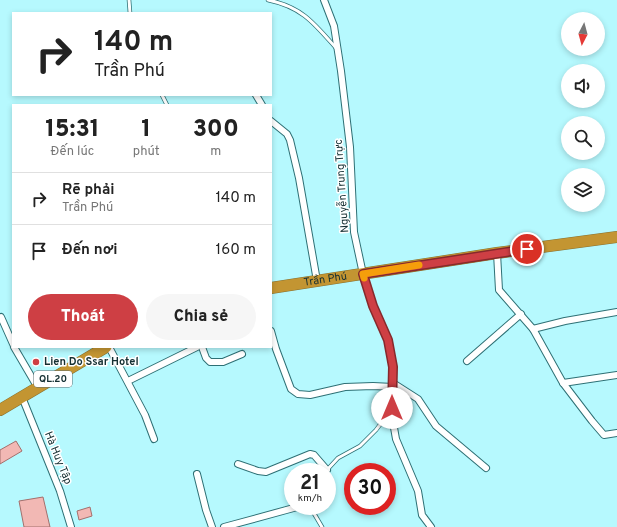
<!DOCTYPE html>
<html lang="vi">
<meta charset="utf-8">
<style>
:root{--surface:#fff;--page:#f6f6f6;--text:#222;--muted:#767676;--line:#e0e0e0;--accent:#ce3f44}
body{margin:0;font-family:Overpass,sans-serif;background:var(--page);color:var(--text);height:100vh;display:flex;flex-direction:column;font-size:15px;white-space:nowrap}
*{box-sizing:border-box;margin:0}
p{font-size:13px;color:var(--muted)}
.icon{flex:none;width:22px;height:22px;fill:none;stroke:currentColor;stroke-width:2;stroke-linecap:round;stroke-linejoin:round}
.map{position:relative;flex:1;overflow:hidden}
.side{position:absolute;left:12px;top:104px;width:260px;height:244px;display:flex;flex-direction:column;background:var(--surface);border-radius:0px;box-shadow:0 2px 6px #0003}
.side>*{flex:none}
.guide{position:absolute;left:12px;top:12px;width:260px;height:84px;border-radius:0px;box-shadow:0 2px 6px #0003;background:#fff;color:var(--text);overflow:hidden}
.needle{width:26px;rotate:186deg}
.buttons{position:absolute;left:561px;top:12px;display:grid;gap:8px}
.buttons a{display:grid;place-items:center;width:44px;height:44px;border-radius:50%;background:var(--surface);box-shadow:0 2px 6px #0003;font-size:20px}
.speed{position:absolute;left:284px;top:463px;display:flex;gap:8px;font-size:20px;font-weight:700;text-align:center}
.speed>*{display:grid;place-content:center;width:52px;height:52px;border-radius:50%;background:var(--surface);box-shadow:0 2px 6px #0003;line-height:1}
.speed small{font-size:10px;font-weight:400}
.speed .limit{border:6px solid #d22;background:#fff;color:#111}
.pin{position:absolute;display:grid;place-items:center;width:34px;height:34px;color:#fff;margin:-17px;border:2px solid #fff;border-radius:50%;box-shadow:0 1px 4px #0007}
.me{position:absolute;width:44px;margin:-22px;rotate:0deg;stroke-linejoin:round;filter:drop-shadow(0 0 3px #0008)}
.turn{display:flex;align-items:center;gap:14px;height:84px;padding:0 16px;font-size:18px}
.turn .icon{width:52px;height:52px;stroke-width:2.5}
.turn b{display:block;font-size:28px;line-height:34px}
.eta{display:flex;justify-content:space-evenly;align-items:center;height:68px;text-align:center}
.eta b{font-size:24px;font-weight:800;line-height:28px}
.action{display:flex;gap:8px;margin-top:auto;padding:8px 16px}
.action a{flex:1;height:46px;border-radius:24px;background:var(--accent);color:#fff;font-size:16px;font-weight:800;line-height:46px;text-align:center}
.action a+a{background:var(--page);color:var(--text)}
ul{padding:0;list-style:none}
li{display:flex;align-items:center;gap:12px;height:52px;padding:0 16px;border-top:1px solid var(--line)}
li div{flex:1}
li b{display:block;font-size:15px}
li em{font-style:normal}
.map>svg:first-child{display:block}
.building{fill:#f2b8b4;stroke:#a36f6c}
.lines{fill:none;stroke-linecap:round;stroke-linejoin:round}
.lane-casing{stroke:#2e7075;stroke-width:4.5}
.street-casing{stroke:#2e7075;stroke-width:8}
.highway-casing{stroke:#867132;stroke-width:12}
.lane{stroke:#fff;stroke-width:3}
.street{stroke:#fff;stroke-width:6}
.highway{stroke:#c39532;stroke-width:11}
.route-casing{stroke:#86292c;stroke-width:10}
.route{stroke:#ce3f44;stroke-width:7}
.slow{stroke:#f59e0b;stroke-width:7}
.poi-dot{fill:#ce3f44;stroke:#fff;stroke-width:1.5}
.labels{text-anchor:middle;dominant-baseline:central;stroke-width:3;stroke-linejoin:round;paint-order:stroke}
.shield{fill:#fff;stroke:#5a6d70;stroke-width:1}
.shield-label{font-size:10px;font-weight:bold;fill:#142f32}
.street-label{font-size:11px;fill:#142f32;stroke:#fff}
.poi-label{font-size:11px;font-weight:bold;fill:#142f32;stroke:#fff;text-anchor:start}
</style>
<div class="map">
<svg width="617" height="527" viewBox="0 0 617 527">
<rect width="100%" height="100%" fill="#b6f9fe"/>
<g class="building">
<path d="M16 441 22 451 0 464V450Z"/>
<path d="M43 497 50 527H24L19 501Z"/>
<path d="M90 507 92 516 79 520 77 511Z"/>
</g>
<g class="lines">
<g class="lane-casing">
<g id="lane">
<path d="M129 0 130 13"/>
<path d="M268 0C302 7 314 23 336 48"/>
<path d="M162 95 167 105"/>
<path d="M326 471 338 458 360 446 376 430 391 410"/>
<path d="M311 506 312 510 322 527"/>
</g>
</g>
<g class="street-casing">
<g id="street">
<path d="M324 0 334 26 341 71 350 147 354 232 363 274 373 306 388 340 393 367V422L396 439 418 491 422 515 431 527"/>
<path d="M256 95 262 105"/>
<path d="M271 121 287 134 290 140 299 178 317 281"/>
<path d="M497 253 499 290 533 329 563 383 592 421 604 435 617 433"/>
<path d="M1 317 13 344"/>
<path d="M533 329 565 321 617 312"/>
<path d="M271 331 276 349 291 389 298 394 310 395 345 387 373 386 393 387"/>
<path d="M14 347 38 388"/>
<path d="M109 347 145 415 154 439"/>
<path d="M202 347 206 358 210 362H223L242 354"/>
<path d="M467 361 521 314"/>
<path d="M128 381 197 347"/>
<path d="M393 383 418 399 436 426 486 468"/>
<path d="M563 383 617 375"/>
<path d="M22 397 60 491 71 527"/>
<path d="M238 464 258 471 266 472 310 454 314 455 327 470"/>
<path d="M197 474 206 510 212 527"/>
<path d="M224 527 301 506"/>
</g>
</g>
<g class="highway-casing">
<g id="highway">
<path id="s1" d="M271 288 497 253 617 237"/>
<path d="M0 410 106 347"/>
</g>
</g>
<use href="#lane" class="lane"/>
<use href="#street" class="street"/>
<use href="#highway" class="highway"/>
</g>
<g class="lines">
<g class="route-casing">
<path id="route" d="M392 408 393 367 388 340 373 306 363 274 527 249"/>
</g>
<use href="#route" class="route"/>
<path class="slow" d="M364 278 363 274 419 265"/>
</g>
<circle class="poi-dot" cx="36" cy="362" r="4"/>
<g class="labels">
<rect class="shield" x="34" y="371" width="38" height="16" rx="3"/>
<g class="shield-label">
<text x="53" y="379">QL.20</text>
</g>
<g class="street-label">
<text transform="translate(342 186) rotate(-94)">Nguyễn Trung Trực</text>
<text stroke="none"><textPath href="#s1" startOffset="55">Trần Phú</textPath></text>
<text transform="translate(58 458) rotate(68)">Hà Huy Tập</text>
</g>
<g class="poi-label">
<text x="44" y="362">Lien Do Ssar Hotel</text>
</g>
</g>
</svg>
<div class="buttons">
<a><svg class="needle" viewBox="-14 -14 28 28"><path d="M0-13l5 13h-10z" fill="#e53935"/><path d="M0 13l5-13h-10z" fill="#767676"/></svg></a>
<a><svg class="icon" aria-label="sound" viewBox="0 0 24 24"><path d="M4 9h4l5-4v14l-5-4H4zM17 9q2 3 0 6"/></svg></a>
<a><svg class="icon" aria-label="search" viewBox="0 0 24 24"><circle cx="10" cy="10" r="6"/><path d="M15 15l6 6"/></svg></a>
<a><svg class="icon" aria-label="layers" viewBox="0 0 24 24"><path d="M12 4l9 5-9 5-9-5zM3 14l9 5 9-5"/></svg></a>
</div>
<div class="speed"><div>21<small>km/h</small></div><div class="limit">30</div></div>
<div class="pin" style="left:527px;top:249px;background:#d93025"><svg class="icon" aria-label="arrive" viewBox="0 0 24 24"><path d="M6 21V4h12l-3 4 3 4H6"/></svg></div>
<svg class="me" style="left:392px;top:408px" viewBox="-20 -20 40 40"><circle r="19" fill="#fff"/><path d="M0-13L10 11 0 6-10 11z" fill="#ce3f44"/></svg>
<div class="guide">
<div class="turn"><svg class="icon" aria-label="right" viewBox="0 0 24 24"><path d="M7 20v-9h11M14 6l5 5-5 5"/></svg><div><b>140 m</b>Trần Phú</div></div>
</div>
<section class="side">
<div class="eta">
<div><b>15:31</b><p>Đến lúc</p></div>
<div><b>1</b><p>phút</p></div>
<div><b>300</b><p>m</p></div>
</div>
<ul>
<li><svg class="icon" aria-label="right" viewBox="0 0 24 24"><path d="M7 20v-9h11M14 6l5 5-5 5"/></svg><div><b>Rẽ phải</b><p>Trần Phú</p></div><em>140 m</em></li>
<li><svg class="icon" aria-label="arrive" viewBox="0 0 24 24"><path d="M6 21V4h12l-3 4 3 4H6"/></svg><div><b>Đến nơi</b></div><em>160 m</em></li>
</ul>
<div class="action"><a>Thoát</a><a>Chia sẻ</a></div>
</section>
</div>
